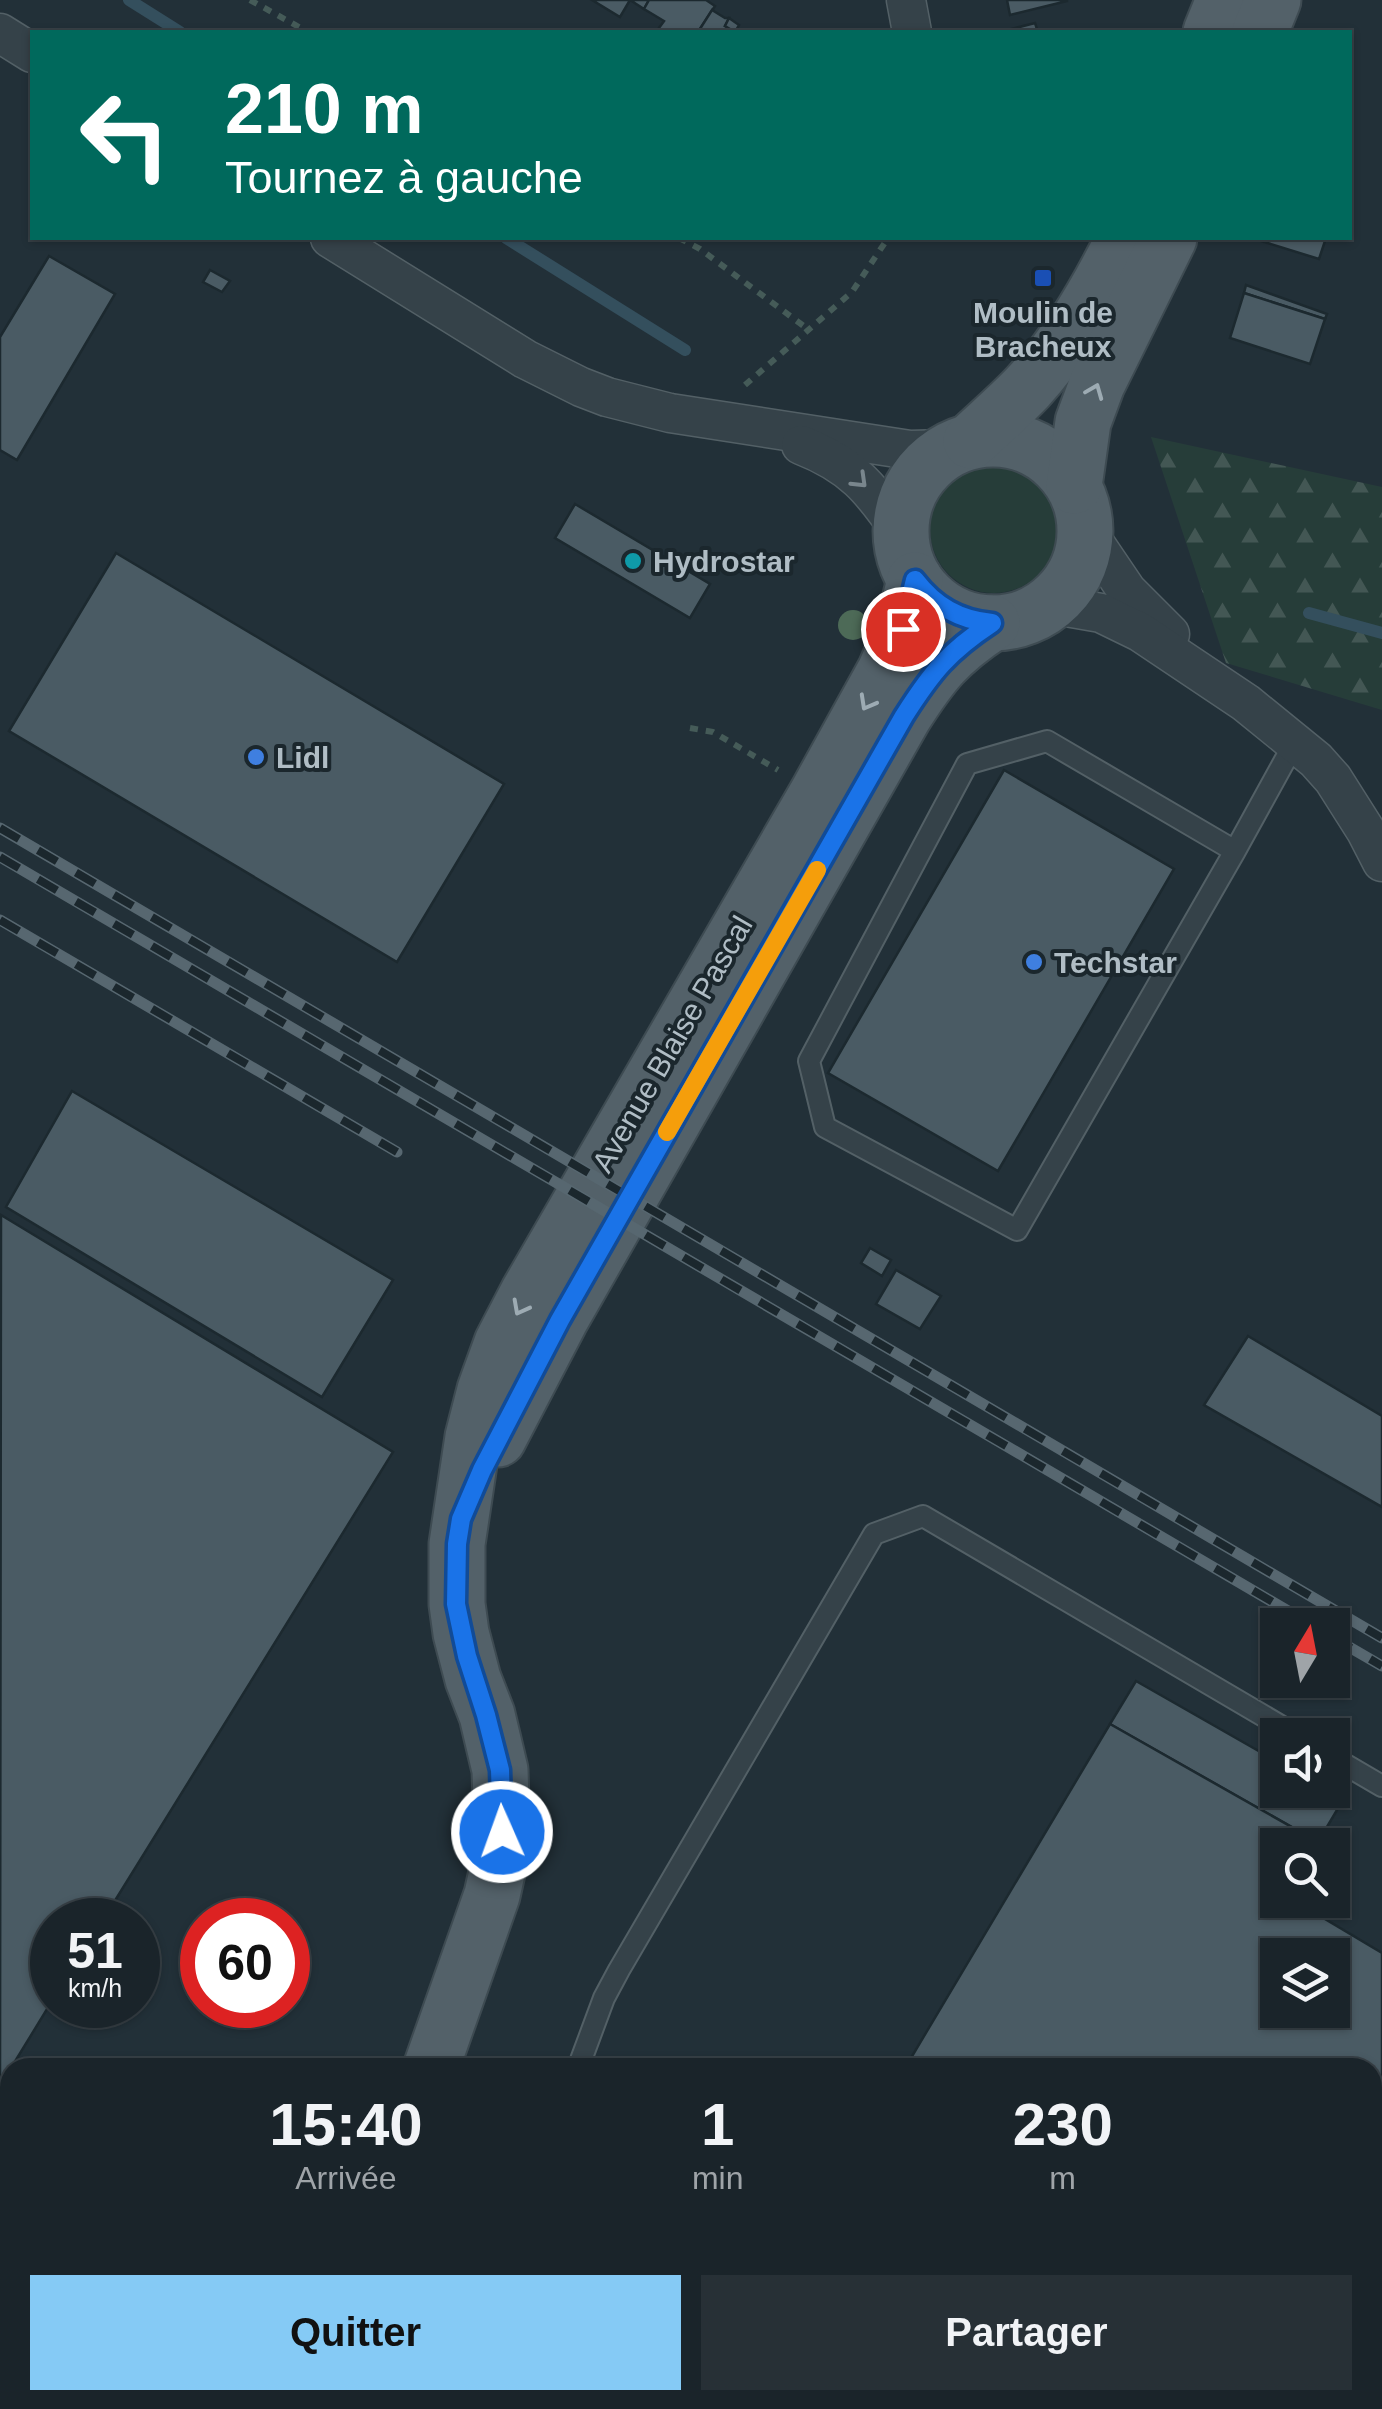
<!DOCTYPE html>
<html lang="fr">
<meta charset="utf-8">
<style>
:root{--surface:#1a242a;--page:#273036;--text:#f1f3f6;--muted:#9fa4a8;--line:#384147;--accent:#85caf5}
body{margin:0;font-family:Helvetica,sans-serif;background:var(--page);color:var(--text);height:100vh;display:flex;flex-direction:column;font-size:38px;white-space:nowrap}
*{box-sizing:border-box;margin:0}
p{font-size:32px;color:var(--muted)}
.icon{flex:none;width:55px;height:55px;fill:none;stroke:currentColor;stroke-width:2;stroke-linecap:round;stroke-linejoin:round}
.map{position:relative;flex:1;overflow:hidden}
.drawer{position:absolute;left:0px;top:2058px;width:1382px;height:352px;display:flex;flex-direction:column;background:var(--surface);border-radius:30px 30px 0 0;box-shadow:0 2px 8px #0004,0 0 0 2px var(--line)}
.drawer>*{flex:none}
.hud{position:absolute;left:30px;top:30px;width:1322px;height:210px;border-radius:0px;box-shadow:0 2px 8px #0004,0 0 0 2px var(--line);background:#00695c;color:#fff;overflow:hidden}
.needle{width:65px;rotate:10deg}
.buttons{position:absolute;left:1260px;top:1608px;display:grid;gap:20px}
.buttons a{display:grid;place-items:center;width:90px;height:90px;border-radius:0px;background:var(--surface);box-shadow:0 2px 8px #0004,0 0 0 2px var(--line);font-size:50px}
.speed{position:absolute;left:30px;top:1898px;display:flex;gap:20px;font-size:50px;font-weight:700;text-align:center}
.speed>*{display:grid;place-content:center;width:130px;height:130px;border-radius:50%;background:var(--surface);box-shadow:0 2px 8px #0004,0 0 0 2px var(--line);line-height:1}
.speed small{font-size:25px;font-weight:400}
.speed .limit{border:15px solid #d22;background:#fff;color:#111}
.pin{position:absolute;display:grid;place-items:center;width:85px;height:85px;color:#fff;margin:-42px;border:5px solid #fff;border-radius:50%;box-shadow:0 2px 10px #0007}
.me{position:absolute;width:110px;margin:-55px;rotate:358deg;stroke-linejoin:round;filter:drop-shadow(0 0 8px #0008)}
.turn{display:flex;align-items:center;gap:35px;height:210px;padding:0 30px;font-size:45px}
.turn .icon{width:130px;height:130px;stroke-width:2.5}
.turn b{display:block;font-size:70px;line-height:85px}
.eta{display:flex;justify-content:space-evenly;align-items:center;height:170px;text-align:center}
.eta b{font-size:60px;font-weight:600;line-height:70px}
.action{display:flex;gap:20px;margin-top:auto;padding:20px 30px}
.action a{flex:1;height:115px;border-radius:0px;background:var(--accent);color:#111;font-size:40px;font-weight:600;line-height:115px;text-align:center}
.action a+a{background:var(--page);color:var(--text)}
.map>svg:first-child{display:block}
.grass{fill:#263d39}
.forest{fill:url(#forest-firs)}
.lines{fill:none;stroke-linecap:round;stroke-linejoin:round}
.stream{stroke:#344f5d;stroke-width:12}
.building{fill:#4a5b64;stroke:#1c292f;stroke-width:2.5;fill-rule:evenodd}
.service-casing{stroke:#536066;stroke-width:24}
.minor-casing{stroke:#536066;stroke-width:41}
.primary-casing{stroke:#3e4b52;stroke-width:59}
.path{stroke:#455b58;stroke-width:6;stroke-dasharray:8 8;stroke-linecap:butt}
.service{stroke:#354249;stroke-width:20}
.minor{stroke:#354249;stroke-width:38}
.primary{stroke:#536169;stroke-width:55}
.rail-casing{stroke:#576770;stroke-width:11}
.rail{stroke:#1b272d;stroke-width:8;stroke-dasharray:22;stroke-linecap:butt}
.tree{fill:#4d6a57}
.oneway{stroke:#9dabb3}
.oneway2{stroke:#79868d}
.route-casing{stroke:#114b97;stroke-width:25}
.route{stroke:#1a73e8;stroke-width:18}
.slow{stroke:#f59e0b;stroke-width:18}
.transit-dot{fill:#1a4fb4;stroke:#1b272d;stroke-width:4}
.culture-dot{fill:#0f9aa8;stroke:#1b272d;stroke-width:4}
.shop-dot{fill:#3f7fe0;stroke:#1b272d;stroke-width:4}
.labels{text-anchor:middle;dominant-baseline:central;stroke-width:8;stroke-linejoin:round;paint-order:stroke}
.poi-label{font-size:30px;font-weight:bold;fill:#b0bdc5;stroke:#1b272d;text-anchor:start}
.street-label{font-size:30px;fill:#b0bdc5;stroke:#1b272d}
</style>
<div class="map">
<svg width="1382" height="2409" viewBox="0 0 1382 2409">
<defs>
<pattern id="forest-firs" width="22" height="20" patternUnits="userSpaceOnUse" patternTransform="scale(2.5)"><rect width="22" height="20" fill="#263d39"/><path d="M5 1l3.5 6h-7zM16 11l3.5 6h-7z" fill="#435754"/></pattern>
</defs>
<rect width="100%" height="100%" fill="#223038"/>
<circle class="grass" cx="994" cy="529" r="64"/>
<path class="forest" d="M1151 437 1382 487V710L1226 663Z"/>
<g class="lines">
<g class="stream">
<path d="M129 0 180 32"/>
<path d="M506 238 685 350"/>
<path d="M1309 613 1382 633"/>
</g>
</g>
<g class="building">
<path d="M592 0H649L644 9 630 0 620 17Z"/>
<path d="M649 0H706L715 6 698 32H656L664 21 644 9Z"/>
<path d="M1007 0H1067V1L1010 15Z"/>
<path d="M712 10 725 18H729L725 26 736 32H698Z"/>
<path d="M729 18 739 25 735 32 725 26Z"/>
<path d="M1035 23 1038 32H1000Z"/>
<path d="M1262 238H1326L1319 259 1261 241Z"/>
<path d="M49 256 115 294 17 460 0 450V337Z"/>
<path d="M210 270 230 281 222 292 203 282Z"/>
<path d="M1246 285 1327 314 1325 319 1244 293Z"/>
<path d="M1244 293 1325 319 1310 364 1230 338Z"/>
<path d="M575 504 710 584 690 618 555 538Z"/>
<path d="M116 553 504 784 397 962 9 731Z"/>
<path d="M1004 770 1174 869 998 1171 828 1073Z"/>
<path d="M72 1091 393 1280 322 1397 6 1207Z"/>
<path d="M1 1215 393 1452 103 1920H52V2001L0 2086Z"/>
<path d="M870 1248 891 1260 882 1276 861 1263Z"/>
<path d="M896 1270 941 1296 920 1329 876 1304Z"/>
<path d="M1248 1336 1382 1416V1507L1204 1405Z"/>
<path d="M1136 1681 1278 1762V1790H1326L1343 1800 1318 1842 1110 1724Z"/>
<path d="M1110 1724 1318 1842 1316 1845H1278V1900H1293L1382 1953V2122L1372 2138V2068H905ZM1278 1955H1332V2010H1278Z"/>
<path d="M1382 2122V2181L1372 2176V2138Z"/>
<path d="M1372 2176 1382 2181V2409H754L760 2400H1372Z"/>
<path d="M693 2400H760L754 2409H688Z"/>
</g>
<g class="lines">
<g class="service-casing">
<g id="service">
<path d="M1235 851 1017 1230 825 1127 809 1061 967 764 1047 741 1235 851 1295 742"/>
<path d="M1332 1757 1382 1786"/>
<path d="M578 2068 604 1998 619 1970 874 1534 923 1516 1296 1735"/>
<path d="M0 2331 10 2333"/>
<path d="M431 2400 460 2409"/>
<path d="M483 2409 486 2400"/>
</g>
</g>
<g class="minor-casing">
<g id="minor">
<path d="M906 0 912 32"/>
<path d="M0 33 32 53"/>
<path d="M330 238 525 359 581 387 607 397 670 413 910 450 950 449"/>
<path d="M801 445C852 465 871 488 901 532"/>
<path d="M1085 529 1127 591 1170 634"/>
<path d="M1049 604 1101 613 1140 632 1246 703 1316 760 1333 779 1366 831 1382 862"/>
</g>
</g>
<g class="primary-casing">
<g id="primary">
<path d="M1211 32 1224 0"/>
<path d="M1260 32 1273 0"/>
<circle cx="993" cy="531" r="92"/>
<path d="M971 441C990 423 1010 406 1028 387 1068 343 1098 291 1124 238"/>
<path d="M1074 486 1083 422 1097 384 1169 238"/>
<path d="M498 1439 560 1320 904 716C932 672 948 652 992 623"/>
<path d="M431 2068 492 1895 498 1868 502 1832 500 1770 487 1715 473 1679 461 1633 457 1604V1544L473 1437 485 1390 502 1343 528 1293 818 792 885 671 903 629 915 580"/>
<path d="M311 2409 314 2400"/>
</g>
</g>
<g class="path">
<path d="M250 0 308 32"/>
<path d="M679 238 700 249 809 330"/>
<path d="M745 385 852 292 888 238"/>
<path d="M690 728 713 732 778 770"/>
</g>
<use href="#service" class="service"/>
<use href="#minor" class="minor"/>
<use href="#primary" class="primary"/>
<g class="rail-casing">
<g id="rail">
<path d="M0 828 1382 1638"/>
<path d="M0 857 1312 1625"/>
<path d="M0 920 397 1152"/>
<path d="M1332 1637 1382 1666"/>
</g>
</g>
<use href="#rail" class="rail"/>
</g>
<circle class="tree" cx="853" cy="625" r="15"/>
<defs><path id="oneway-chevron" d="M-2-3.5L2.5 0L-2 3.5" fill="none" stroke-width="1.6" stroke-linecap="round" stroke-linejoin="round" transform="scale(2.5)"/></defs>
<g class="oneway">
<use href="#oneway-chevron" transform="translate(1095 391) rotate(-68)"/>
<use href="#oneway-chevron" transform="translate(867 703) rotate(119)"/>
<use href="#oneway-chevron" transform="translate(520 1308) rotate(118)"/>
</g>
<use class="oneway2" href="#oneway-chevron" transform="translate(860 481) rotate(44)"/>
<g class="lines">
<g class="route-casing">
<path id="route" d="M502 1832 500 1770 486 1715 467 1656 456 1604 457 1544 461 1519 482 1470 560 1320 904 716C932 672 948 652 992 623 959 620 935 606 915 580L903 629"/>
</g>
<use href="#route" class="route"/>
<path class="slow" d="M667 1132 817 870"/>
</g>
<rect class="transit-dot" x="1033" y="268" width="20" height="20" rx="5"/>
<circle class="culture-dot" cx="633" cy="561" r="10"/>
<g class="shop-dot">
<circle cx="256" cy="757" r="10"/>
<circle cx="1034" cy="962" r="10"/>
</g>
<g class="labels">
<g class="poi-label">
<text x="1043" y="312" text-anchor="middle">Moulin de<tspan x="1043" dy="34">Bracheux</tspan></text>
<text x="653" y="561">Hydrostar</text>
<text x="276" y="757">Lidl</text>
<text x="1054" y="962">Techstar</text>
</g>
<g class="street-label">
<text transform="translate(672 1044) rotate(-60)">Avenue Blaise Pascal</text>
</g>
</g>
</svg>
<div class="buttons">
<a><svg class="needle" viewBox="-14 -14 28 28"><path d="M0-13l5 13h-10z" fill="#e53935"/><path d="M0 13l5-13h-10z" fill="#9fa4a8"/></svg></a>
<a><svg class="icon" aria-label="sound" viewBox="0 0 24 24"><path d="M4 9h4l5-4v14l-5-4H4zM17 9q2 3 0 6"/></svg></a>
<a><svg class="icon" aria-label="search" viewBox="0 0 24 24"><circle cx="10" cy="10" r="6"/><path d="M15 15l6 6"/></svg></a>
<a><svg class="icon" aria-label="layers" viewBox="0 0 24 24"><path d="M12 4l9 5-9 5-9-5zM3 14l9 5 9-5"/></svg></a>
</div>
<div class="speed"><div>51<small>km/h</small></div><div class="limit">60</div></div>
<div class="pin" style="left:903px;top:629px;background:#d93025"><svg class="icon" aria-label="arrive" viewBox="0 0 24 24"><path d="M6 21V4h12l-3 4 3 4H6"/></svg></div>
<svg class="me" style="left:502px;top:1832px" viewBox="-20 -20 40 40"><circle r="17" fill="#1a73e8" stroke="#fff" stroke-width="3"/><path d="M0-11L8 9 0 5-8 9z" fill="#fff"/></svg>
<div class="hud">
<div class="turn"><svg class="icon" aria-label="left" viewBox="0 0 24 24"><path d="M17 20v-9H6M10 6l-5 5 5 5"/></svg><div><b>210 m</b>Tournez à gauche</div></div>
</div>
<section class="drawer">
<div class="eta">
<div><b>15:40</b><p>Arrivée</p></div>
<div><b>1</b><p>min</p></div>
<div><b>230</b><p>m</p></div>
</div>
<div class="action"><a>Quitter</a><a>Partager</a></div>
</section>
</div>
